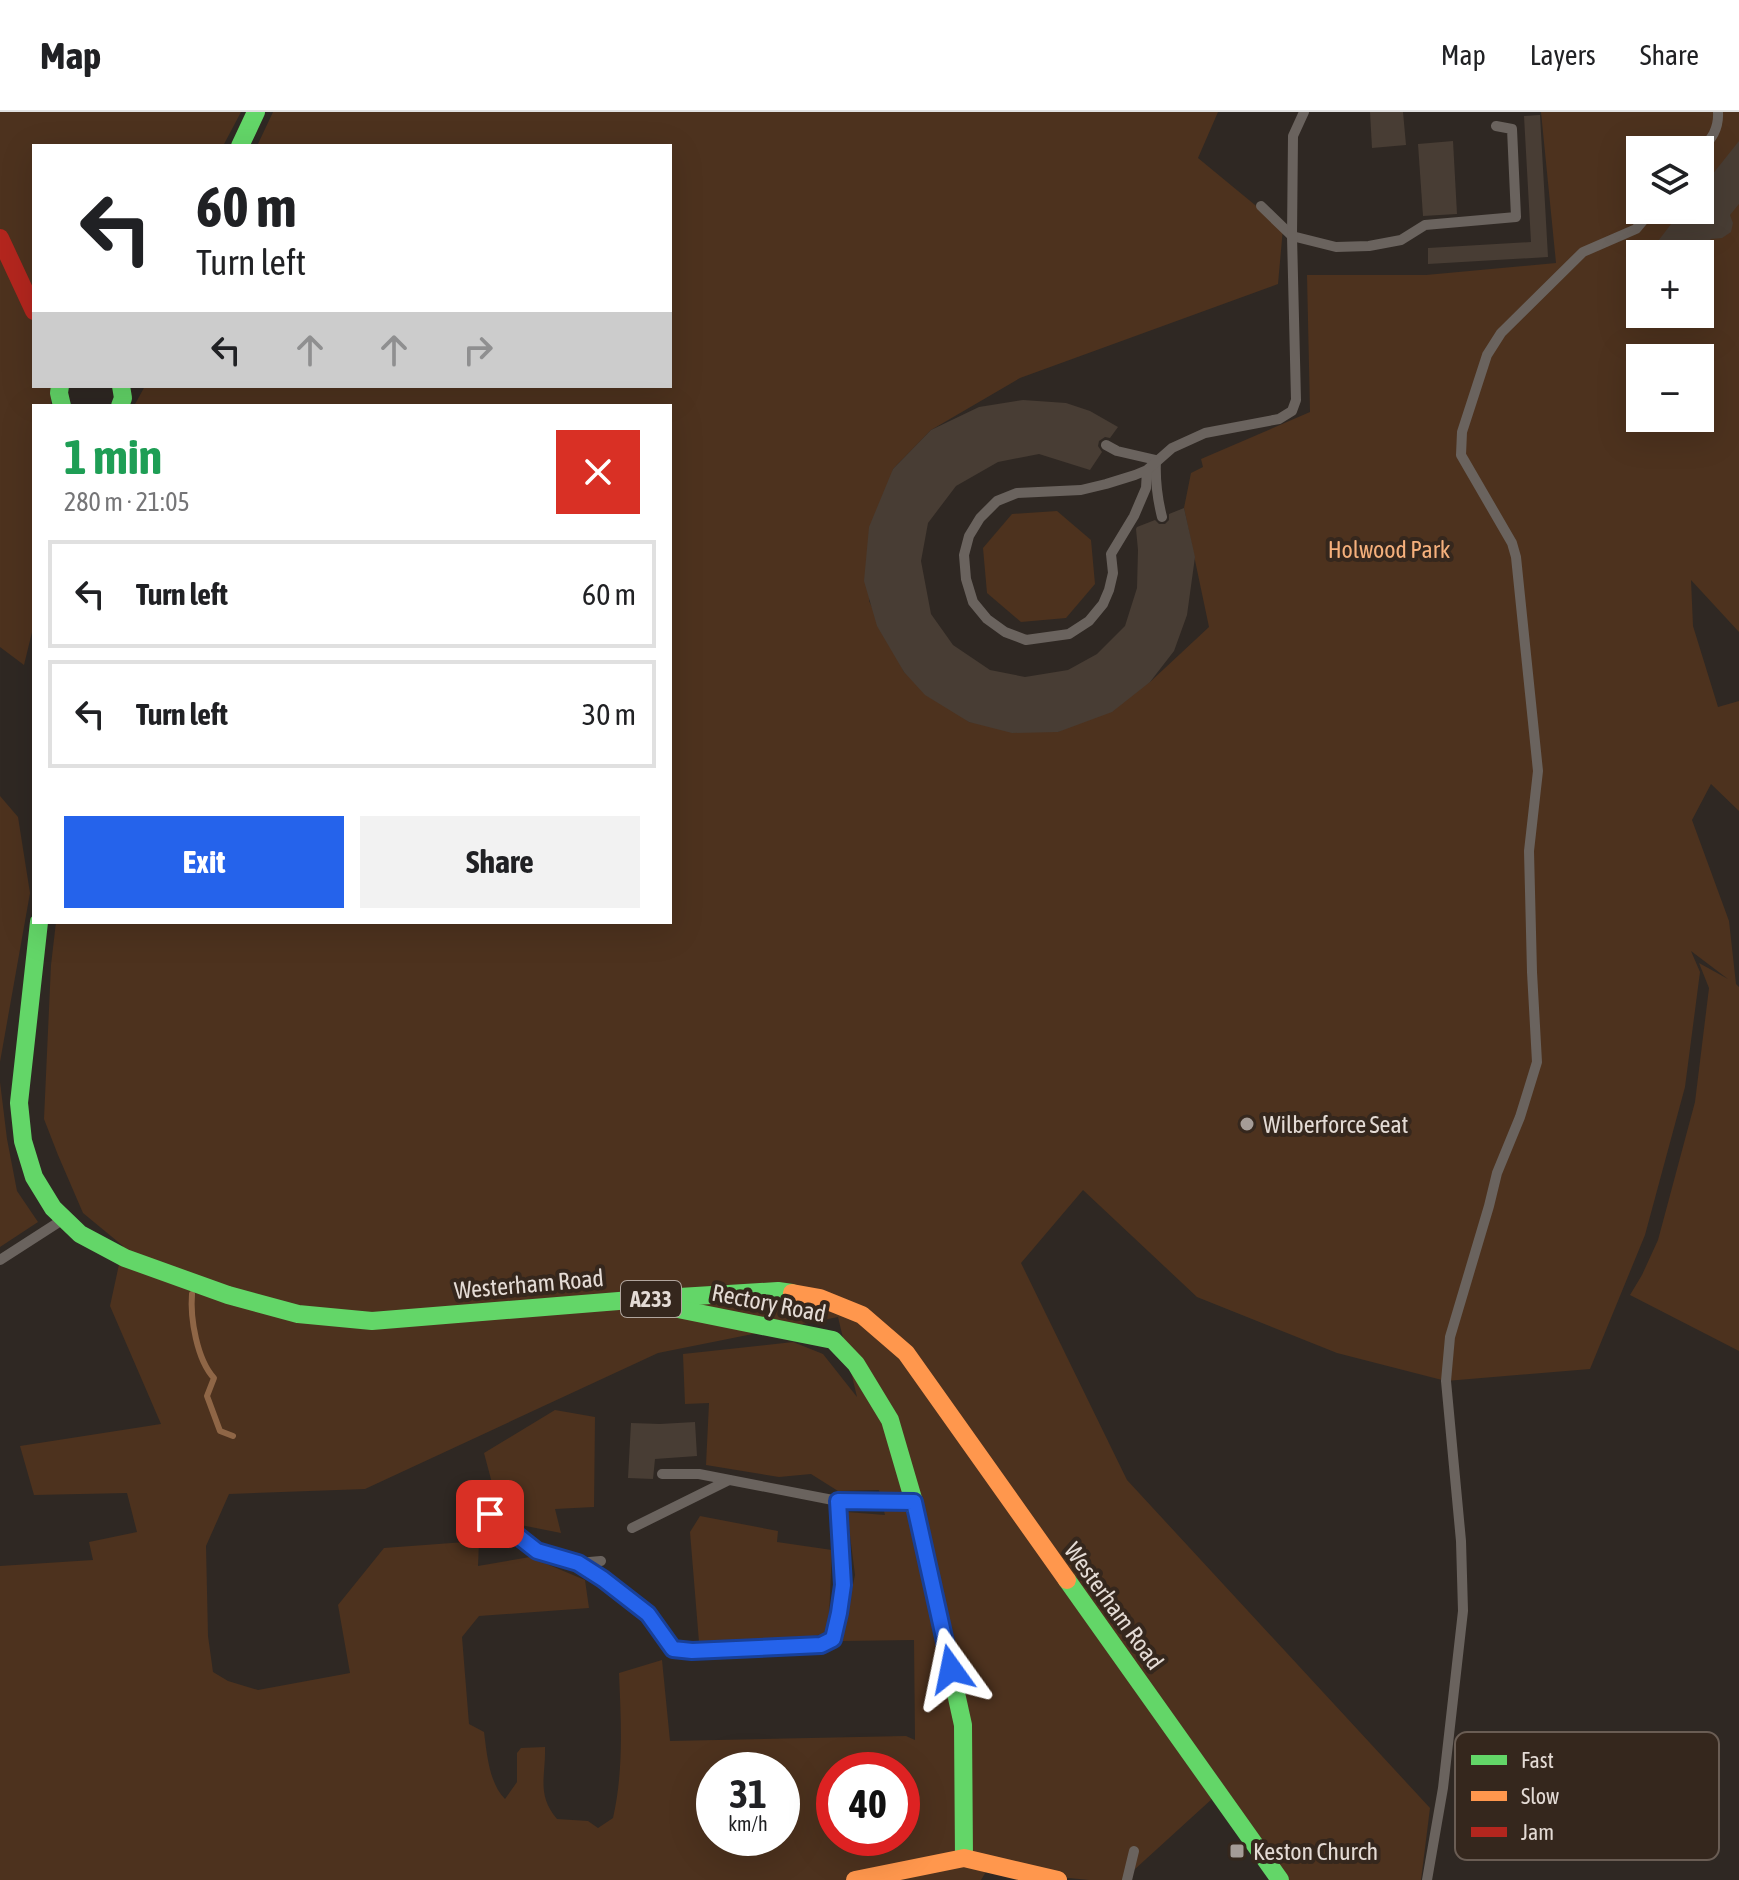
<!DOCTYPE html>
<meta charset="utf-8">
<style>
:root{--surface:#fff;--page:#f2f2f2;--text:#202124;--muted:#757577;--line:#e0e0e0;--accent:#2563eb}
body{margin:0;font-family:"Asap Condensed",sans-serif;background:var(--page);color:var(--text);height:100vh;display:flex;flex-direction:column;font-size:30px;white-space:nowrap}
*{box-sizing:border-box;margin:0}
p{font-size:26px;color:var(--muted)}
.icon{flex:none;width:44px;height:44px;fill:none;stroke:currentColor;stroke-width:2;stroke-linecap:round;stroke-linejoin:round}
.map{position:relative;flex:1;overflow:hidden}
.details{position:absolute;left:32px;top:292px;width:640px;height:520px;display:flex;flex-direction:column;background:var(--surface);border-radius:0px;box-shadow:0 8px 32px #0002}
.details>*{flex:none}
.hud{position:absolute;left:32px;top:32px;width:640px;height:244px;border-radius:0px;box-shadow:0 8px 32px #0002;background:#fff;color:var(--text);overflow:hidden}
.tools{position:absolute;left:1626px;top:24px;display:grid;gap:16px}
.tools a{display:grid;place-items:center;width:88px;height:88px;border-radius:0px;background:var(--surface);box-shadow:0 8px 32px #0002;font-size:40px}
.speed{position:absolute;left:696px;top:1640px;display:flex;gap:16px;font-size:40px;font-weight:700;text-align:center}
.speed>*{display:grid;place-content:center;width:104px;height:104px;border-radius:50%;background:var(--surface);box-shadow:0 8px 32px #0002;line-height:1}
.speed small{font-size:20px;font-weight:400}
.speed .limit{border:12px solid #d22;background:#fff;color:#111}
.pin{position:absolute;display:grid;place-items:center;width:68px;height:68px;color:#fff;margin:-34px;border-radius:16px;box-shadow:0 4px 12px #0006}
.me{position:absolute;width:88px;margin:-44px;rotate:348deg;stroke-linejoin:round;filter:drop-shadow(0 0 6px #0008)}
.turn{display:flex;align-items:center;gap:28px;height:168px;padding:0 32px;font-size:36px}
.turn .icon{width:104px;height:104px;stroke-width:2.5}
.turn b{display:block;font-size:56px;line-height:68px}
.lanes{display:flex;align-items:center;height:76px;padding:0 32px;background:#0003;justify-content:center;gap:40px;direction:ltr}
.lanes .off{opacity:.35}
.round{display:grid;place-items:center;flex:none;width:84px;height:84px;border-radius:0px;background:var(--page)}
.summary{display:flex;align-items:center;justify-content:space-between;height:136px;padding:0 32px}
h1{font-size:48px;font-weight:700;line-height:60px;color:#1e9e55}
.cta{display:flex;gap:16px;margin-top:auto;padding:16px 32px}
.cta a{flex:1;height:92px;border-radius:0px;background:var(--accent);color:#fff;font-size:32px;font-weight:700;line-height:92px;text-align:center}
.cta a+a{background:var(--page);color:var(--text)}
ul{padding:0;list-style:none}
li{display:flex;align-items:center;gap:24px;height:108px;margin:0 16px 12px;padding:0 16px;border:4px solid var(--line);border-radius:0px}
li div{flex:1}
li b{display:block;font-size:30px}
li em{font-style:normal}
header{display:flex;align-items:center;gap:48px;box-sizing:border-box;height:112px;padding:0 40px;background:var(--surface);border-bottom:2px solid var(--line)}
header strong{font-size:38px}
nav{display:flex;gap:44px;margin-inline-start:auto;font-size:28px}
.map>svg:first-child{display:block}
.green{fill:#4d321e;fill-rule:evenodd}
.lines{fill:none;stroke-linecap:round;stroke-linejoin:round}
.stream{stroke:#8f6646;stroke-width:6}
.building{fill:#483d34}
.lane{stroke:#6a635e;stroke-width:10}
.fast{stroke:#63d668;stroke-width:18}
.slow{stroke:#ff974d;stroke-width:18}
.jam{stroke:#b3261e;stroke-width:18}
.route-casing{stroke:#184099;stroke-width:20}
.route{stroke:#2563eb;stroke-width:14}
.poi-dot{fill:#a59c97;stroke:#35271d;stroke-width:3}
.labels{text-anchor:middle;dominant-baseline:central;stroke-width:8;stroke-linejoin:round;paint-order:stroke}
.shield{fill:#35271d;stroke:#b0a59e;stroke-width:2}
.shield-label{font-size:22px;font-weight:bold;fill:#e4dbd5}
.park-label{font-size:24px;fill:#f5b07c;stroke:#35271d}
.poi-label{font-size:24px;fill:#e4dbd5;stroke:#35271d;text-anchor:start}
.street-label{font-size:24px;fill:#e4dbd5;stroke:#35271d}
.key{fill:#35271d;stroke:#6a5d54;stroke-width:2}
.key-label{font-size:22px;fill:#e4dbd5}
</style>
<header>
<strong>Map</strong>
<nav><a>Map</a><a>Layers</a><a>Share</a></nav>
</header>
<div class="map">
<svg width="1739" height="1768" viewBox="0 0 1739 1768">
<rect width="100%" height="100%" fill="#2f2823"/>
<g class="green">
<path d="M0 0H241L223 34H34V274H52L51 294H34V512L24 553 0 535Z"/>
<path d="M273 0H1218L1198 46 1283 116 1278 172 1020 266 931 318 893 357 869 489 904 560 969 610 1058 620 1150 570 1209 515 1184 396 1191 361 1203 355 1201 347 1310 300 1307 163H1426L1556 151 1541 0H1739V520L1691 468 1693 514 1718 595 1739 589V699L1711 672 1692 708 1729 809 1736 872 1739 875V1239L1630 1183 1642 1163 1658 1128 1695 990 1709 876 1699 851 1728 867 1691 839 1700 860 1685 975 1645 1123 1590 1257 1446 1269 1337 1241 1197 1185 1083 1078 1021 1151 1127 1368 1430 1696 1421 1768H1278L1213 1686 1123 1768H1089L987 1758 981 1768H0V1454L93 1448 89 1430 137 1420 127 1381 34 1383 20 1334 161 1312 110 1194 123 1134 83 1101 58 1043 44 1007 51 853 56 810H670V294H134L145 274H670V34H257ZM1640 38H1700V98H1640ZM1640 142H1700V202H1640ZM1640 246H1700V306H1640ZM838 1205 857 1285 823 1242 793 1230 683 1242 685 1292 709 1291 706 1353 779 1365 811 1362 838 1379 879 1378 885 1403 847 1400 855 1463 841 1529 914 1528 915 1628 906 1624 670 1629 662 1548 619 1561C621 1610 624 1657 613 1706L598 1716 588 1709 557 1707C536 1682 546 1664 545 1635L521 1636 517 1641V1670L505 1687C489 1671 487 1642 484 1620L469 1612 462 1525 479 1504 589 1496 585 1468 530 1445 478 1454 479 1429 384 1436 338 1493 350 1561 258 1578 228 1569 213 1560 208 1524 206 1434 229 1382 365 1377 658 1241ZM714 1658H782V1726H714ZM834 1658H902V1726H834Z"/>
<path d="M1057 399 1091 428 1095 472 1066 506 1021 510 987 481 983 436 1012 402Z"/>
<path d="M0 684 18 705 30 781 0 950Z"/>
<path d="M0 970 7 1027 17 1079 38 1110 0 1135Z"/>
<path d="M555 1298 595 1305 594 1395 555 1397 561 1421 516 1412 500 1401 484 1341Z"/>
<path d="M700 1404 778 1419 777 1430 832 1438 829 1505 824 1522 783 1529 699 1530 690 1420Z"/>
</g>
<g class="lines">
<path class="stream" d="M192 1182C190 1206 197 1248 214 1266L207 1284 220 1319 233 1324"/>
</g>
<g class="building">
<path d="M1370 0H1403L1406 33 1372 36Z"/>
<path d="M1540 3 1548 145 1428 152V136L1531 130 1524 4Z"/>
<path d="M1453 29 1457 102 1423 104 1418 32Z"/>
<path d="M1739 29V92L1730 103 1733 111 1731 120 1722 126 1711 127 1699 142H1648L1682 98H1700V78Z"/>
<path d="M1023 288 1066 291 1090 299 1118 315 1110 326 1105 325 1099 329 1098 334 1102 340 1090 358 1039 342 998 350 956 374 928 411 921 449 931 502 953 533 990 558 1025 565 1068 558 1097 542 1125 514 1137 476 1138 438 1136 417 1137 415 1155 408 1159 412H1165L1169 408V402L1184 396 1195 445 1187 503 1174 539 1150 570 1112 600 1058 620 1012 621 969 610 925 583 904 560 877 514 864 469 869 415 893 357 931 318 979 295Z"/>
<path d="M695 1310 697 1344 655 1347 653 1367 628 1366 631 1311 660 1312Z"/>
</g>
<g class="lines">
<g class="lane">
<path d="M1700 40C1711 27 1719 18 1718 0"/>
<path d="M1261 94 1292 124 1336 135 1369 134 1401 128 1425 113 1516 105 1512 17 1496 14"/>
<path d="M1106 333 1117 339 1156 348C1155 368 1157 385 1162 405"/>
<path d="M1147 358 1146 376 1134 404 1111 442 1113 461 1109 478 1103 492 1089 509 1069 522 1026 528 1005 520 987 507 973 490 966 467 964 443 969 424 980 406 997 389 1017 381 1081 378 1106 372 1135 363 1147 358 1172 336 1205 321 1279 307 1292 299 1296 288 1292 124 1293 24 1304 0"/>
<path d="M0 1148 59 1110"/>
<path d="M662 1362H699L838 1389 912 1390"/>
<path d="M483 1373 490 1402 537 1439 578 1451 601 1449"/>
<path d="M632 1416 729 1368"/>
<path d="M578 1451 603 1467 648 1502 673 1537 692 1539 821 1533 833 1527 843 1473 838 1389"/>
<path d="M1127 1768 1134 1739"/>
<path d="M1427 1768 1443 1676 1463 1499 1461 1429 1446 1269 1450 1225 1489 1094 1497 1061 1520 1005 1537 950 1532 860 1529 739 1538 659 1516 445 1512 431 1461 343 1462 320 1487 243 1501 221 1583 140 1636 117 1652 98"/>
</g>
<g class="fast">
<path d="M240 34 256 0"/>
<path d="M60 274 59 281 62 294"/>
<path d="M120 294 123 286 121 274"/>
<path d="M39 810 19 991 23 1029 34 1065 53 1096 80 1122 125 1146 228 1183 298 1202 372 1209 631 1188 778 1179 792 1181"/>
<path d="M658 1193 833 1228 856 1252 890 1308 914 1390 963 1613 964 1746"/>
<path d="M1067 1468 1280 1768"/>
</g>
<g class="slow">
<path d="M792 1181 820 1186 862 1203 906 1241 1067 1468"/>
<path d="M855 1768 964 1746 1058 1768"/>
</g>
<path class="jam" d="M0 126 34 199"/>
</g>
<g class="lines">
<g class="route-casing">
<path id="route" d="M490 1402 537 1439 578 1451 603 1467 648 1502 673 1537 692 1539 821 1533 833 1527 839 1501 843 1473 838 1389 914 1390 951 1557"/>
</g>
<use href="#route" class="route"/>
</g>
<g class="poi-dot">
<circle cx="1247" cy="1012" r="8"/>
<rect x="1229" y="1731" width="16" height="16" rx="4"/>
</g>
<g class="labels">
<rect class="shield" x="621" y="1169" width="60" height="36" rx="6"/>
<g class="shield-label">
<text x="651" y="1187">A233</text>
</g>
<g class="park-label">
<text x="1389" y="437">Holwood Park</text>
</g>
<g class="poi-label">
<text x="1263" y="1012">Wilberforce Seat</text>
<text x="1253" y="1739">Keston Church</text>
</g>
<g class="street-label">
<text transform="translate(529 1172) rotate(-5)">Westerham Road</text>
<text transform="translate(769 1191) rotate(11)">Rectory Road</text>
<text transform="translate(1114 1494) rotate(54)">Westerham Road</text>
</g>
</g>
<rect x="1455" y="1620" width="264" height="128" rx="12" class="key"/>
<rect x="1471" y="1643" width="36" height="10" fill="#63d668"/>
<rect x="1471" y="1679" width="36" height="10" fill="#ff974d"/>
<rect x="1471" y="1715" width="36" height="10" fill="#b3261e"/>
<g class="key-label">
<text x="1521" y="1656">Fast</text>
<text x="1521" y="1692">Slow</text>
<text x="1521" y="1728">Jam</text>
</g>
</svg>
<div class="tools">
<a><svg class="icon" aria-label="layers" viewBox="0 0 24 24"><path d="M12 4l9 5-9 5-9-5zM3 14l9 5 9-5"/></svg></a>
<a>+</a>
<a>−</a>
</div>
<div class="speed"><div>31<small>km/h</small></div><div class="limit">40</div></div>
<div class="pin" style="left:490px;top:1402px;background:#d93025"><svg class="icon" aria-label="arrive" viewBox="0 0 24 24"><path d="M6 21V4h12l-3 4 3 4H6"/></svg></div>
<svg class="me" style="left:951px;top:1557px" viewBox="-20 -20 40 40"><path d="M0-17L14 15 0 8-14 15z" fill="#2563eb" stroke="#fff" stroke-width="4"/></svg>
<div class="hud">
<div class="turn"><svg class="icon" aria-label="left" viewBox="0 0 24 24"><path d="M17 20v-9H6M10 6l-5 5 5 5"/></svg><div><b>60 m</b>Turn left</div></div>
<div class="lanes"><svg class="icon" aria-label="left" viewBox="0 0 24 24"><path d="M17 20v-9H6M10 6l-5 5 5 5"/></svg><svg class="icon off" aria-label="ahead" viewBox="0 0 24 24"><path d="M12 20V5M6 11l6-6 6 6"/></svg><svg class="icon off" aria-label="ahead" viewBox="0 0 24 24"><path d="M12 20V5M6 11l6-6 6 6"/></svg><svg class="icon off" aria-label="right" viewBox="0 0 24 24"><path d="M7 20v-9h11M14 6l5 5-5 5"/></svg></div>
</div>
<section class="details">
<div class="summary"><div><h1>1 min</h1><p>280 m · 21:05</p></div><a class="round" style="background:#d93025;color:#fff"><svg class="icon" aria-label="close" viewBox="0 0 24 24"><path d="M6 6l12 12M18 6L6 18"/></svg></a></div>
<ul>
<li><svg class="icon" aria-label="left" viewBox="0 0 24 24"><path d="M17 20v-9H6M10 6l-5 5 5 5"/></svg><div><b>Turn left</b></div><em>60 m</em></li>
<li><svg class="icon" aria-label="left" viewBox="0 0 24 24"><path d="M17 20v-9H6M10 6l-5 5 5 5"/></svg><div><b>Turn left</b></div><em>30 m</em></li>
</ul>
<div class="cta"><a>Exit</a><a>Share</a></div>
</section>
</div>
